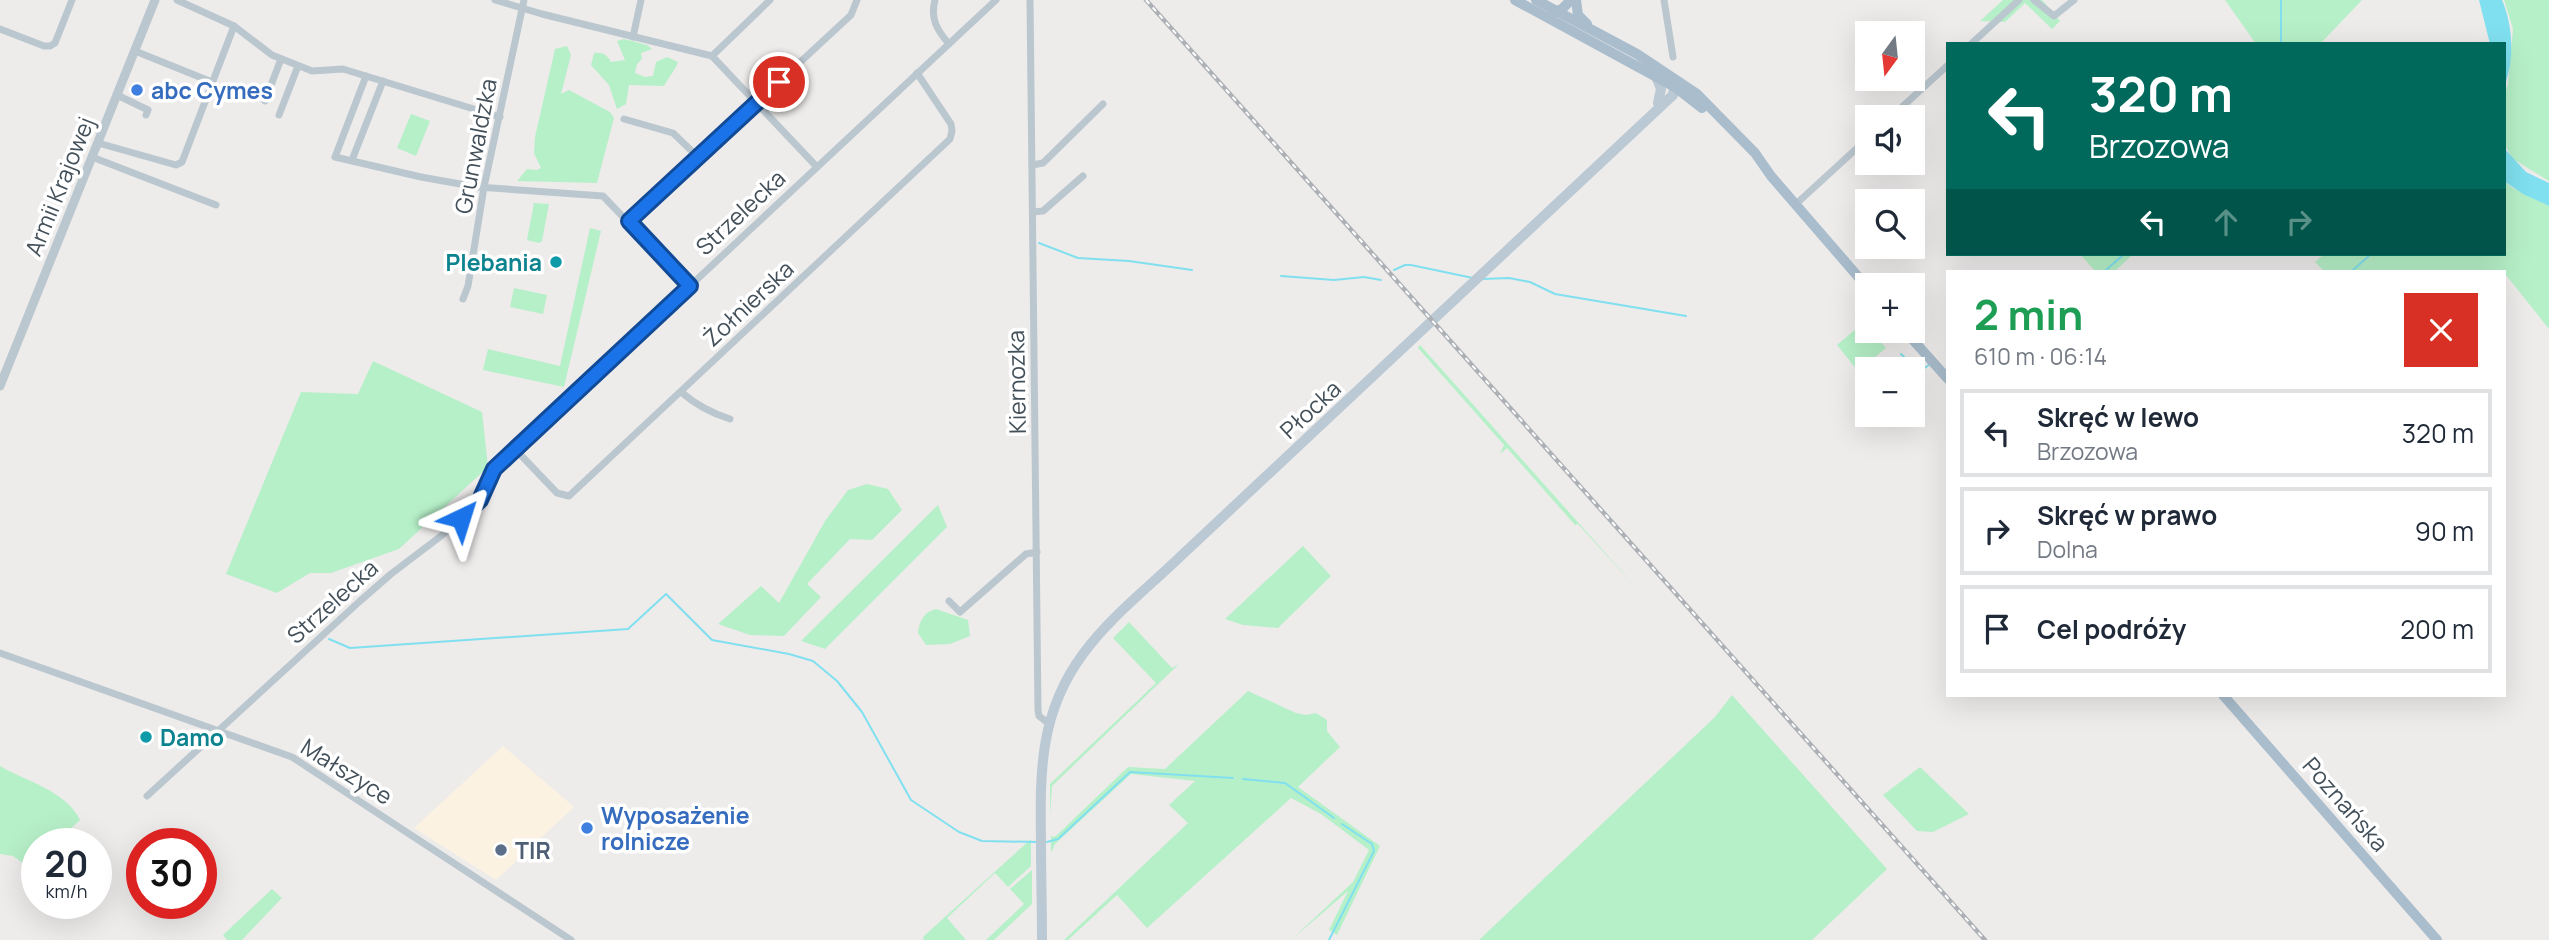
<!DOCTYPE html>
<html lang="pl">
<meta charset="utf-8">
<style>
:root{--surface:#fff;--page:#f6f6f7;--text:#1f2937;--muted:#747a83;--line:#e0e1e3}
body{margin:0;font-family:Manrope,sans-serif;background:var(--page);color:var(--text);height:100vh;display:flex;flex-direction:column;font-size:26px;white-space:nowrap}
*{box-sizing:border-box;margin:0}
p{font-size:23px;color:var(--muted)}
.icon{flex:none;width:38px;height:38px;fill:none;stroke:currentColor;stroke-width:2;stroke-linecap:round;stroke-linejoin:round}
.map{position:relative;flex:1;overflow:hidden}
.sheet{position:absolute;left:1946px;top:270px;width:560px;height:427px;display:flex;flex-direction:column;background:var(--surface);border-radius:0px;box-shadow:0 7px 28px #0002}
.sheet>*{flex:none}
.banner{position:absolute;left:1946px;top:42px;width:560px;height:214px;border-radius:0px;box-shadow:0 7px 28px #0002;background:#00695c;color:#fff;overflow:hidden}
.needle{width:46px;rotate:195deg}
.controls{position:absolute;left:1855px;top:21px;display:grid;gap:14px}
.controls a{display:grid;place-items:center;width:70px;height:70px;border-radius:0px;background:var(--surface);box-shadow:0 7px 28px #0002;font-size:35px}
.speed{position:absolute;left:21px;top:828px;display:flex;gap:14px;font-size:35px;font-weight:700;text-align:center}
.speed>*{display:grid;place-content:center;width:91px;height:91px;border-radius:50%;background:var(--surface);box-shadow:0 7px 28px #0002;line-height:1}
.speed small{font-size:18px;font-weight:400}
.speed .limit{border:10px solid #d22;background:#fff;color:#111}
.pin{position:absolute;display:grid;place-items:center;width:60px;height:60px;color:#fff;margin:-30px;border:4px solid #fff;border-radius:50%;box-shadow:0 2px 7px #0007}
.me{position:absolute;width:77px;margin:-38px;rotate:41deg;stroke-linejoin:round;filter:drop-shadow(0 0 5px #0008)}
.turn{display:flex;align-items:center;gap:24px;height:147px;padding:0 28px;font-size:32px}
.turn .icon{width:91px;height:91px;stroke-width:2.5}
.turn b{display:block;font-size:49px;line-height:60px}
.lanes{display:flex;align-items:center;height:66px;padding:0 28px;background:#0003;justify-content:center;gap:35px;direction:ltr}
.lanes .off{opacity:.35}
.round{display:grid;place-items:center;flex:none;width:74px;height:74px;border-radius:0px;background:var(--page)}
.summary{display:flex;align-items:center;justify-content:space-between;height:119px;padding:0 28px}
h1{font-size:42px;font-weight:700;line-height:52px;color:#1e9e55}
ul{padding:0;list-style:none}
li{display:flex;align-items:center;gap:21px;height:88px;margin:0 14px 10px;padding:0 14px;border:4px solid var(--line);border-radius:0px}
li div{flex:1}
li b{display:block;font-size:26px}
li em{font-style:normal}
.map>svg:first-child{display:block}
.commercial{fill:#fcf2e1}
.green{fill:#b6f0c8}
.water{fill:#80e0ef}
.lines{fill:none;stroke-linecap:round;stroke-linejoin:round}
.stream{stroke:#80e0ef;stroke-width:2}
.minor{stroke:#bbc7cf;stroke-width:7}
.tertiary{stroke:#bbc7cf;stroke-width:9}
.secondary{stroke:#bac9d4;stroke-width:10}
.primary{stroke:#a9bdcc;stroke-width:10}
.rail-casing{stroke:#adb1b6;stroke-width:4.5}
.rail{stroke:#fff;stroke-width:2;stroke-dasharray:5;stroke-linecap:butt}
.route-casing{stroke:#114b97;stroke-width:18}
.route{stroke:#1a73e8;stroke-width:12}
.shop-dot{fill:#3f7fe0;stroke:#fff;stroke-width:2.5}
.culture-dot{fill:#0f9aa8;stroke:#fff;stroke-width:2.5}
.service-dot{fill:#5c6f8a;stroke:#fff;stroke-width:2.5}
.labels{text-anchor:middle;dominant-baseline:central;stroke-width:7;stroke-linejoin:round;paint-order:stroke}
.shop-label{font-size:23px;font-weight:bold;fill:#366cbe;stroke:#fff;text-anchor:start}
.street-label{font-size:23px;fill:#435059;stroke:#fff}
.culture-label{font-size:23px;font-weight:bold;fill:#0d838f;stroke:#fff;text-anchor:end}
.service-label{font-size:23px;font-weight:bold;fill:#4e5e75;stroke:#fff;text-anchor:start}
</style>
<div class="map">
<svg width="2549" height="940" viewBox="0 0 2549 940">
<rect width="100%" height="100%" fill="#eeebeb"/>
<path class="commercial" d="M503 746 574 807 496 880 414 828Z"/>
<g class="green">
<path d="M2003 0H2042L2060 21 2052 29 2025 3 2005 22 1980 21Z"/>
<path d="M2225 0H2362L2320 44H2256Z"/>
<path d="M2504 0H2549V181L2513 159 2504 144V96L2508 85 2513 29Z"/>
<path d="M624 39 647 45 652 49 641 53 642 59 637 64 635 73 645 77 653 76 656 62 667 57 678 62C677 67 667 80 664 86L629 85 626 104 617 109 609 85 591 65 594 53C603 52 607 55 611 62L625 60 617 41Z"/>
<path d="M567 46 571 55 561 94 569 90 610 112 614 118 597 183 517 181 527 169 537 170 541 168 534 153 535 137 555 49Z"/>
<path d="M411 114 430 121 416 156 397 148Z"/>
<path d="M2504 181 2513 188 2549 206V329L2506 275 2504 276V271H2324L2315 262 2324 254H2504Z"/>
<path d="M534 203 549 204 542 241 539 243 527 240Z"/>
<path d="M590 228 601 231 564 387 483 370 488 349 560 366Z"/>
<path d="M2080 254H2133L2115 271H2095Z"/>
<path d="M514 288 547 295 543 314 510 307Z"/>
<path d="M1864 322 1867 331H1871L1886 348 1858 371 1837 345Z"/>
<path d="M1420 345 1641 593 1578 524 1575 525 1507 448 1500 454 1504 445 1418 348Z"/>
<path d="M373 361 482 412 488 467 399 549 331 573H310L277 593 226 574 301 392 358 394Z"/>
<path d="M867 484 888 489 902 510 872 540 850 539 807 584 821 597 784 636 750 635 718 624 761 586 779 603 825 521 848 490Z"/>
<path d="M938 505 947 527 825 649 801 641Z"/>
<path d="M1303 546 1331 576 1278 628 1243 625 1225 619Z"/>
<path d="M936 609 968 620 970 636 950 644 926 645 918 633C919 621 924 612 936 609Z"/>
<path d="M1129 622 1172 668 1179 664 1052 786 1050 816V784L1156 683 1113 638Z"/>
<path d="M1248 691 1296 713 1306 715 1316 713 1327 720V731L1340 747 1298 787 1380 846 1337 935 1329 930 1348 891 1291 940 1353 882 1369 850 1321 814 1291 798 1147 928 1117 895 1068 940H1064L1188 823 1169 805 1195 781 1131 774 1055 844 1051 853V836L1054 837 1058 834 1128 767 1165 769Z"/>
<path d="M1732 695 1887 869 1885 871 1812 940H1479L1715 717Z"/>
<path d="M0 766C25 781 67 791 80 820L68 831 64 843 37 844V873L13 856 0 854Z"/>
<path d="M1920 767 1969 814 1933 832 1917 831 1883 795Z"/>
<path d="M1031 839V866L1008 887 995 873 947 918 966 940H923L924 936Z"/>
<path d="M1032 870V904L994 940H986L1024 904 1010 889Z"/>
<path d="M272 889 282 898 278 902 242 940H227L223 935Z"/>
</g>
<g class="water">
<path d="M2479 0H2502C2513 25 2515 62 2504 87V44H2490Z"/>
<path d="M2504 148 2526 172 2549 183V206L2523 194 2504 181Z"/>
</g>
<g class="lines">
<g class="stream">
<path d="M2281 0V44"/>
<path d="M1039 243 1078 258 1129 261 1192 270"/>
<path d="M1394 270 1405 265H1411L1473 278"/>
<path d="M2105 271 2124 254"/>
<path d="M2352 271 2371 254"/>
<path d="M1281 276 1334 280 1364 277 1381 280"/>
<path d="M1482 279 1509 278 1530 282 1555 294 1686 316"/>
<path d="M1901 354 1916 369 1922 370 1930 364"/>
<path d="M329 639 350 648 628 629 666 594 712 640 789 654 813 661 837 681 862 712 911 800 959 832 982 841 1038 842"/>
<path d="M1243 779 1285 783 1334 818"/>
<path d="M1047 842 1058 839 1130 772 1233 778"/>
<path d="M1329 940 1374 851 1372 844 1342 824"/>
</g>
<g class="minor">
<path d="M177 0 234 26 272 55 312 71 343 69 500 117"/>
<path d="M495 0 542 14 712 56 817 167"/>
<path d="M935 0C930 19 937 30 949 44"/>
<path d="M1030 0 1038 710 1039 716 1048 723"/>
<path d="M1664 0 1673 57"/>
<path d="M2034 0 2054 16 2074 0"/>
<path d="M0 29 44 46H50L55 43 72 0"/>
<path d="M633 37 641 0"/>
<path d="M1971 44 2019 0"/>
<path d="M135 51 212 82"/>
<path d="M712 56 770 0"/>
<path d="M366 76 335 157 421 177 477 187 603 196 689 286"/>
<path d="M117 95 148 110 146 115"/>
<path d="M265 101 281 59"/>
<path d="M279 115 298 66"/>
<path d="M1891 117 1948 65"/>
<path d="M624 119 673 133 698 157"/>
<path d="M98 143 176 165 182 162 234 26"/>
<path d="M92 157 216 205"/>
<path d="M352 160 383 81"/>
<path d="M1032 165 1043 163 1103 104"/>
<path d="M1796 204 1867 139"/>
<path d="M1033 212 1043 211 1083 176"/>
<path d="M629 221 851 15 857 0"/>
<path d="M463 299 468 286 484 187 524 0"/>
<path d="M681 392C696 405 711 413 730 419"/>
<path d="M515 449 557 493 569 496 950 139 952 131 951 124 917 73"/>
<path d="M949 601 960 612 1026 554 1037 552"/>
<path d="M0 653 292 757 571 940"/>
<path d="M147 796 360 601 391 574 441 536 480 500 494 469 996 0"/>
</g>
<path class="tertiary" d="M0 386 155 0"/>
<g class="secondary">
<path d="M1657 79 1661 89 1658 103"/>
<path d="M1042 940C1042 908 1041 875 1041 843 1040 773 1039 713 1083 654 1110 617 1149 587 1182 555L1673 95 1675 80"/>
</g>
<g class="primary">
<path d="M1515 0 1675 87 1702 108"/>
<path d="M1536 0 1637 54 1697 94 1755 153 1771 176 1867 287"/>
<path d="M1576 0 1578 15 1587 24"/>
<path d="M1552 13 1562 9 1571 0"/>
<path d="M1905 331 1948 379"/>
<path d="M2223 695 2437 940"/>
</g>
<g class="rail-casing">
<path id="rail" d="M1146 0 1985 940"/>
</g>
<use href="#rail" class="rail"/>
</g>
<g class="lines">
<g class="route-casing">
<path id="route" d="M461 518 480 500 494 469 690 286 629 221 779 82"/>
</g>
<use href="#route" class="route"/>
</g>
<g class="shop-dot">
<circle cx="137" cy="90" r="7"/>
<circle cx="587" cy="828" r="7"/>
</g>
<g class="culture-dot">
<circle cx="556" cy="262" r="7"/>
<circle cx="146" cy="737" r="7"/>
</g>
<circle class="service-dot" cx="501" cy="850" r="7"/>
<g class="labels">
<g class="shop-label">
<text x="151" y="90">abc Cymes</text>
<text x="601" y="815">Wyposażenie<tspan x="601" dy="26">rolnicze</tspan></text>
</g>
<g class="street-label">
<text transform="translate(475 146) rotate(-79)">Grunwaldzka</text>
<text transform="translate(59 186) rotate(-68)">Armii Krajowej</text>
<text transform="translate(740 212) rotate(-43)">Strzelecka</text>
<text transform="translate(748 303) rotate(-43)">Żołnierska</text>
<text transform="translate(1016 382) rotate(-91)">Kiernozka</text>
<text transform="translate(1310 409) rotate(-43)">Płocka</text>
<text transform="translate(332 601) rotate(-42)">Strzelecka</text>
<text transform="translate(347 771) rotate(32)">Małszyce</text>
<text transform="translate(2346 804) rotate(49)">Poznańska</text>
</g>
<g class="culture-label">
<text x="542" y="262">Plebania</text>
<text x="160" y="737" text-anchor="start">Damo</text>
</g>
<g class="service-label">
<text x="515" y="850">TIR</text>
</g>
</g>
</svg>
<div class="controls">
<a><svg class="needle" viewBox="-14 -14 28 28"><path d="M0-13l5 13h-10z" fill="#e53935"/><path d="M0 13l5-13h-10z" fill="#747a83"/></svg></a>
<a><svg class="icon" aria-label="sound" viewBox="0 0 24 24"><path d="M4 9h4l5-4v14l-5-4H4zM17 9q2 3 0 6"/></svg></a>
<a><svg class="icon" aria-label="search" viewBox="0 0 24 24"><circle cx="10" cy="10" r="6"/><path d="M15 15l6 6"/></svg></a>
<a>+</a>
<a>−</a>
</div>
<div class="speed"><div>20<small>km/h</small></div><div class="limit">30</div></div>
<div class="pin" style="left:779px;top:82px;background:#d93025"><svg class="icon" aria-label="arrive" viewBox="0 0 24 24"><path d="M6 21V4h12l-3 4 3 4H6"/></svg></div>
<svg class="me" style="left:461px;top:518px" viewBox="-20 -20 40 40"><path d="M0-17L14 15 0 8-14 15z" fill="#1a73e8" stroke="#fff" stroke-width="4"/></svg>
<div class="banner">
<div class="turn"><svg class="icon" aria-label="left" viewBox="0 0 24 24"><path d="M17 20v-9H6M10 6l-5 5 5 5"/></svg><div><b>320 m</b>Brzozowa</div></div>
<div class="lanes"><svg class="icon" aria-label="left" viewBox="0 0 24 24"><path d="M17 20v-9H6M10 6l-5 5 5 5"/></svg><svg class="icon off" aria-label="ahead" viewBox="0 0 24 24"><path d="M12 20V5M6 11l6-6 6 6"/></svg><svg class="icon off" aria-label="right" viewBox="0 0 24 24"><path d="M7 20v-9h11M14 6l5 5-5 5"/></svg></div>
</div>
<section class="sheet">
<div class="summary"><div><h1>2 min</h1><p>610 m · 06:14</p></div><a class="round" style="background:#d93025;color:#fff"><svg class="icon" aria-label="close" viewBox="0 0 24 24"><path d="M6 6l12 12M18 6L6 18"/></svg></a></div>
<ul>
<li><svg class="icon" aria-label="left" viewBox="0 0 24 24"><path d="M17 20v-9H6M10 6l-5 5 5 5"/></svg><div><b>Skręć w lewo</b><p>Brzozowa</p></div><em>320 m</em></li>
<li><svg class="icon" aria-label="right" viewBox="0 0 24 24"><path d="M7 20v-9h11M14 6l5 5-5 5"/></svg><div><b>Skręć w prawo</b><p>Dolna</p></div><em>90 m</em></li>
<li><svg class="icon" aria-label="arrive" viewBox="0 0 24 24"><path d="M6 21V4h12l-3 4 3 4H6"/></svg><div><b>Cel podróży</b></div><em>200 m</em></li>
</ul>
</section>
</div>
